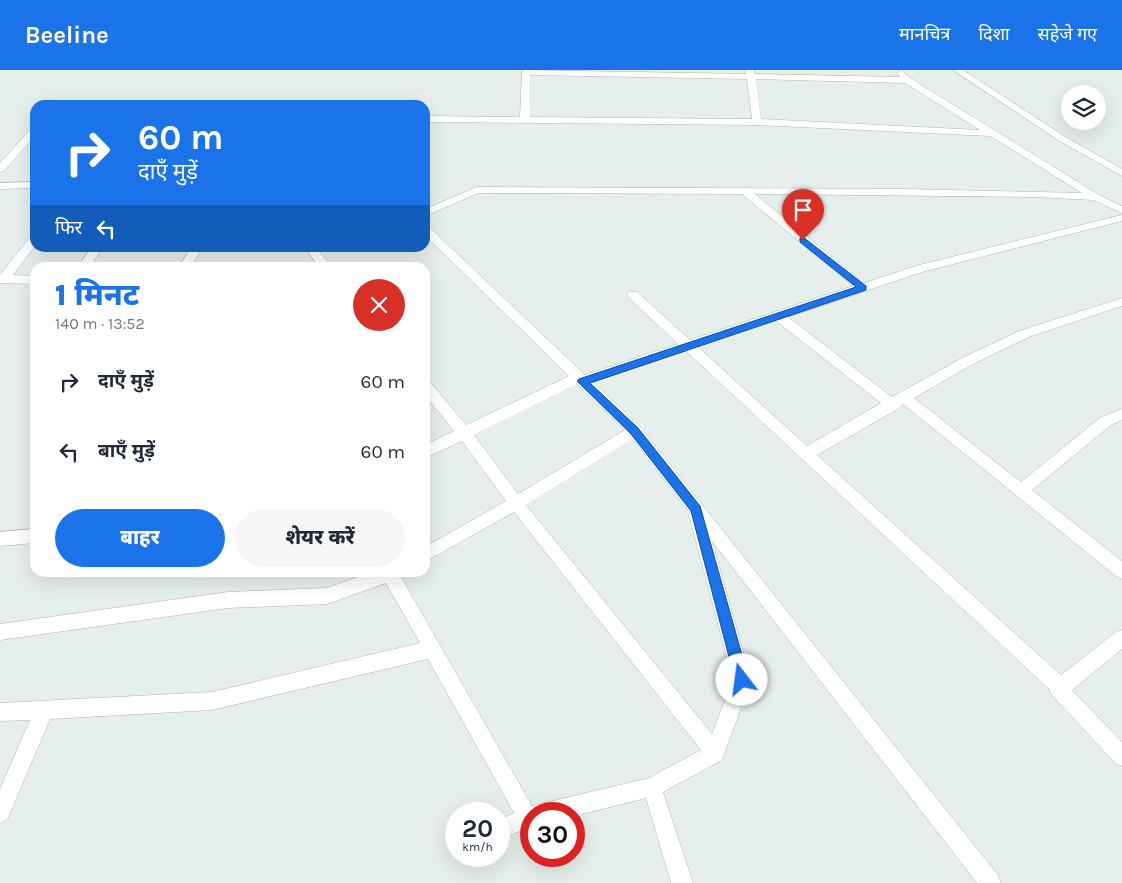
<!DOCTYPE html>
<html lang="hi">
<meta charset="utf-8">
<style>
:root{--surface:#fff;--page:#f6f6f7;--text:#1f2937;--muted:#747a83;--accent:#1a73e8}
body{margin:0;font-family:Karla,"Noto Sans Devanagari",sans-serif;background:var(--page);color:var(--text);height:100vh;display:flex;flex-direction:column;font-size:19px;white-space:nowrap}
*{box-sizing:border-box;margin:0}
p{font-size:16px;color:var(--muted)}
.icon{flex:none;width:28px;height:28px;fill:none;stroke:currentColor;stroke-width:2;stroke-linecap:round;stroke-linejoin:round}
.map{position:relative;flex:1;overflow:hidden}
.details{position:absolute;left:30px;top:192px;width:400px;height:315px;display:flex;flex-direction:column;background:var(--surface);border-radius:15px;box-shadow:0 5px 20px #0002}
.details>*{flex:none}
.top-card{position:absolute;left:30px;top:30px;width:400px;height:152px;border-radius:15px;box-shadow:0 5px 20px #0002;background:#1a73e8;color:#fff;overflow:hidden}
.tools{position:absolute;left:1061px;top:15px;display:grid;gap:10px}
.tools a{display:grid;place-items:center;width:45px;height:45px;border-radius:50%;background:var(--surface);box-shadow:0 5px 20px #0002;font-size:25px}
.speed{position:absolute;left:445px;top:732px;display:flex;gap:10px;font-size:25px;font-weight:700;text-align:center}
.speed>*{display:grid;place-content:center;width:65px;height:65px;border-radius:50%;background:var(--surface);box-shadow:0 5px 20px #0002;line-height:1}
.speed small{font-size:12px;font-weight:400}
.speed .limit{border:8px solid #d22;background:#fff;color:#111}
.pin{position:absolute;display:grid;place-items:center;width:42px;height:42px;color:#fff;margin:-51px -21px;border-radius:50% 50% 50% 0;rotate:-45deg;box-shadow:0 0 5px #0007}
.pin .icon{rotate:45deg}
.me{position:absolute;width:55px;margin:-28px;rotate:345deg;stroke-linejoin:round;filter:drop-shadow(0 0 4px #0008)}
.turn{display:flex;align-items:center;gap:18px;height:105px;padding:0 25px;font-size:22px}
.turn .icon{width:65px;height:65px;stroke-width:2.5}
.turn b{display:block;font-size:35px;line-height:42px}
.then{display:flex;align-items:center;height:48px;padding:0 25px;background:#0003;gap:10px;font-size:19px}
.round{display:grid;place-items:center;flex:none;width:52px;height:52px;border-radius:26px;background:var(--page)}
.overview{display:flex;align-items:center;justify-content:space-between;height:85px;padding:0 25px}
h1{font-size:30px;font-weight:800;line-height:38px;color:var(--accent)}
.primary-button{display:flex;gap:10px;margin-top:auto;padding:10px 25px}
.primary-button a{flex:1;height:58px;border-radius:30px;background:var(--accent);color:#fff;font-size:20px;font-weight:800;line-height:58px;text-align:center}
.primary-button a+a{background:var(--page);color:var(--text)}
ul{padding:0;list-style:none}
li{display:flex;align-items:center;gap:15px;height:70px;padding:0 25px}
li div{flex:1}
li b{display:block;font-size:19px}
li em{font-style:normal}
header{display:flex;align-items:center;gap:30px;box-sizing:border-box;height:70px;padding:0 25px;background:var(--accent);color:#fff}
header strong{font-size:24px}
nav{display:flex;gap:28px;margin-inline-start:auto;font-size:18px}
.map>svg:first-child{display:block}
.lines{fill:none;stroke-linecap:round;stroke-linejoin:round}
.minor-casing{stroke:#a8b8b2;stroke-width:1}
.minor{fill:#fff;fill-rule:evenodd}
.route{fill:#1a73e8;stroke:#114b97}
</style>
<header>
<strong>Beeline</strong>
<nav><a>मानचित्र</a><a>दिशा</a><a>सहेजे गए</a></nav>
</header>
<div class="map">
<svg width="1122" height="813" viewBox="0 0 1122 813">
<rect width="100%" height="100%" fill="#e6efeb"/>
<g class="lines">
<g class="minor-casing">
<g id="minor">
<path d="M524 0 746 4V0H754L755 4 900 7 897 3 901 0 910 8 1099 125 1122 136V143L1093 130 1033 127 755 124 864 213 919 195 1122 145V151L922 202 788 247 892 327 964 287 1019 261 1122 228V236L1029 267 973 294 914 328 1021 412 1101 347 1122 339V350L1111 355 1032 420 1122 491V509L1116 506 903 334 898 339 817 385 1061 605 1116 562 1122 560V579L1072 620 1122 672V696L1115 693 1052 625 1049 619 686 281 593 312 640 357 998 805 1001 813H977L712 471 751 610 722 690 663 722 693 813H671L646 728 574 746V744H531V756L499 770V750L514 743 428 589 212 640 50 649 7 750 0 753V719L30 650 0 651V633L212 622 420 573 386 513 327 534 228 538 0 570V554L228 522 327 518 372 502H403L401 507 532 736 649 708 701 680 514 442 425 492V477L506 431 462 371 425 388V375L454 361 425 325V311L430 312 466 355 569 306 425 165V156L429 157 585 305 678 274 629 228 627 225 629 222H637L690 270 853 216 742 124 479 123 425 146V139L477 117 904 119 1082 123 990 66 757 55 425 52V46L520 47 522 2ZM530 5 747 9 752 49 530 47ZM756 9 905 13 980 60 761 49ZM776 251 881 333 807 376 698 277ZM577 314 625 360 518 424 474 365ZM633 369 690 443 689 445 733 610 712 664 526 435Z"/>
<path d="M953 0H963L1064 66 1122 99V106L1058 70Z"/>
<path d="M35 57V66L4 101 0 102V93L32 58Z"/>
<path d="M35 112V118L0 119V113Z"/>
<path d="M35 164V176L13 205 35 206V214L0 213V205L31 166Z"/>
<path d="M91 178H102L89 198H77Z"/>
<path d="M191 178H202L190 198H178Z"/>
<path d="M305 178H316L333 198H320Z"/>
<path d="M35 459V473L0 476V462Z"/>
</g>
</g>
<use href="#minor" class="minor"/>
</g>
<path class="route" d="M803 167 866 216V220L590 313 638 358 700 436 749 610 747 615 742 617 737 615 735 610 691 441 631 364 577 311 579 309 856 217 800 172V168Z"/>
</svg>
<div class="tools">
<a><svg class="icon" aria-label="layers" viewBox="0 0 24 24"><path d="M12 4l9 5-9 5-9-5zM3 14l9 5 9-5"/></svg></a>
</div>
<div class="speed"><div>20<small>km/h</small></div><div class="limit">30</div></div>
<div class="pin" style="left:803px;top:170px;background:#d93025"><svg class="icon" aria-label="arrive" viewBox="0 0 24 24"><path d="M6 21V4h12l-3 4 3 4H6"/></svg></div>
<svg class="me" style="left:742px;top:610px" viewBox="-20 -20 40 40"><circle r="19" fill="#fff"/><path d="M0-13L10 11 0 6-10 11z" fill="#1a73e8"/></svg>
<div class="top-card">
<div class="turn"><svg class="icon" aria-label="right" viewBox="0 0 24 24"><path d="M7 20v-9h11M14 6l5 5-5 5"/></svg><div><b>60 m</b>दाएँ मुड़ें</div></div>
<div class="then">फिर<svg class="icon" aria-label="left" viewBox="0 0 24 24"><path d="M17 20v-9H6M10 6l-5 5 5 5"/></svg></div>
</div>
<section class="details">
<div class="overview"><div><h1>1 मिनट</h1><p>140 m · 13:52</p></div><a class="round" style="background:#d93025;color:#fff"><svg class="icon" aria-label="close" viewBox="0 0 24 24"><path d="M6 6l12 12M18 6L6 18"/></svg></a></div>
<ul>
<li><svg class="icon" aria-label="right" viewBox="0 0 24 24"><path d="M7 20v-9h11M14 6l5 5-5 5"/></svg><div><b>दाएँ मुड़ें</b></div><em>60 m</em></li>
<li><svg class="icon" aria-label="left" viewBox="0 0 24 24"><path d="M17 20v-9H6M10 6l-5 5 5 5"/></svg><div><b>बाएँ मुड़ें</b></div><em>60 m</em></li>
</ul>
<div class="primary-button"><a>बाहर</a><a>शेयर करें</a></div>
</section>
</div>
